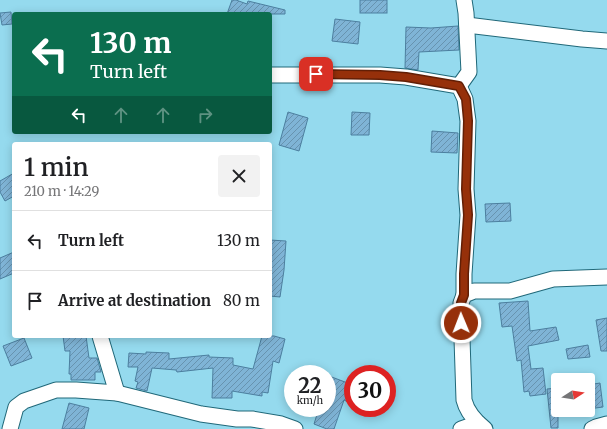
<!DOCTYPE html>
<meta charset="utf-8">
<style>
:root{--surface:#fff;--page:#f2f2f2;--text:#202124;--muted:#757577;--line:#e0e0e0}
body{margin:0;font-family:Merriweather,serif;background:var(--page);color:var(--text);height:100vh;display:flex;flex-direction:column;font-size:15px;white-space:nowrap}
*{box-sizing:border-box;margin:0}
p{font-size:13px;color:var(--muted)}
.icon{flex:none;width:22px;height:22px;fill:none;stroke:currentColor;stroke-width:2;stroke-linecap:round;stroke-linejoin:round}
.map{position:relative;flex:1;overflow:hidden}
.sheet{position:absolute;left:12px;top:142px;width:260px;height:196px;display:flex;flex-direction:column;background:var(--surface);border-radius:4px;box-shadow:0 2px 10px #0003}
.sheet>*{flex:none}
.top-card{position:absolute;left:12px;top:12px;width:260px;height:122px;border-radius:4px;box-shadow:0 2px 10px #0003;background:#0b6e4f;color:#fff;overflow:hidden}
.needle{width:26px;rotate:78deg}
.controls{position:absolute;left:551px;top:373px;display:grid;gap:8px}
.controls a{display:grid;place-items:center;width:44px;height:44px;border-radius:4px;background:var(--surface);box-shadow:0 2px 10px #0003;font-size:20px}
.speed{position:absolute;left:284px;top:365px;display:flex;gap:8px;font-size:20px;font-weight:700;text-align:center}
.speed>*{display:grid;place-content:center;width:52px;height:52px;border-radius:50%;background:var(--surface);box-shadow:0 2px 10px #0003;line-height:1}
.speed small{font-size:10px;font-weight:400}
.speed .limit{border:6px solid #d22;background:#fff;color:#111}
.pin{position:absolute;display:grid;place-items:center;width:34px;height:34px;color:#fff;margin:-17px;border-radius:8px;box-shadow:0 2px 6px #0006}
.me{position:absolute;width:44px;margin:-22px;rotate:359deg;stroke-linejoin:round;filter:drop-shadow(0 0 3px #0008)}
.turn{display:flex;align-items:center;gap:14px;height:84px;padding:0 12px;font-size:18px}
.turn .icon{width:52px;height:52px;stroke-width:2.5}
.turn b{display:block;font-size:28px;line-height:34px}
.lanes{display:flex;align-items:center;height:38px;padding:0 12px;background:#0003;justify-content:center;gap:20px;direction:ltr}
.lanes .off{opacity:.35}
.round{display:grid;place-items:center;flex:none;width:42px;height:42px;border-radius:4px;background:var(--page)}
.summary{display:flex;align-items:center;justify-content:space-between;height:68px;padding:0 12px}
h1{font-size:24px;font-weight:600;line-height:30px}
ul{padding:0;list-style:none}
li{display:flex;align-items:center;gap:12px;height:60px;padding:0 12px;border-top:1px solid var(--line)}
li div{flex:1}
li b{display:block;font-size:15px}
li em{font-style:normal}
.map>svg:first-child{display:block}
.building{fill:url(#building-hatch);stroke:#4c7f9f}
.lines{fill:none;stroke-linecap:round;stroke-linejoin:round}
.street-casing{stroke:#206879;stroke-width:17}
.street{stroke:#fff;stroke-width:15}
.route-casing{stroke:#621f06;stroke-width:10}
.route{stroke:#96300a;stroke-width:7}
</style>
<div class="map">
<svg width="607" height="429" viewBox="0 0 607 429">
<defs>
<pattern id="building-hatch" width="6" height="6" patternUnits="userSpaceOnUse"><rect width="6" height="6" fill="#7fb4d6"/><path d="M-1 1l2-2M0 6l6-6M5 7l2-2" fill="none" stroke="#6793af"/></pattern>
</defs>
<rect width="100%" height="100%" fill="#95daee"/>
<g class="building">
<path d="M232 0H236L247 4 248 1 285 10V14H227Z"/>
<rect x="360" y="0" width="27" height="13"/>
<path d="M11 12 12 24 2 25 0 13Z"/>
<path d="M335 19 360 22 358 44 332 41Z"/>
<path d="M458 26 459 50 419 52 418 70 405 68 406 27 431 28Z"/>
<path d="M288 112 308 118 299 151 279 145Z"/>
<path d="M352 112 370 113 369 135H351Z"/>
<path d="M432 131 458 133 457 153 431 152Z"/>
<path d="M14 173V196L5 201 0 192V181Z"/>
<path d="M510 203 511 221 486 222 485 204Z"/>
<path d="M270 240 286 241 284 270 280 297 270 296Z"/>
<path d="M14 252V273L0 279V258Z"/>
<path d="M528 301 530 331 556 327 559 340 528 346 531 369 543 368 546 394 530 396 529 391 524 392 521 360 517 361 512 326 502 327 499 303Z"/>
<path d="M607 318V351H601L596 320Z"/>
<path d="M63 336H86L89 358H97L101 372H95V380H71V374H69L70 351H65Z"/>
<path d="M262 336H274L285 339 279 363 273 361 268 393 262 392V396L232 391V398H212L213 368 177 372 176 370 152 368 147 391 136 388 138 382 135 381 138 367H128L129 353 146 354V352L169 353V359L209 355V357L233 358V365L253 369Z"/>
<path d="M24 338 32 358 11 366 3 346Z"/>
<path d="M588 345 590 357 568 359 566 349Z"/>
<path d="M329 376 353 385V389L348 402 344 400 334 429H327L314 424 319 408H327V383Z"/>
<path d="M600 383 603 407 588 409V385Z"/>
<path d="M558 388V428H551L547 389Z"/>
<path d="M69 403 89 408 84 429H62Z"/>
</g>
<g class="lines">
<g class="street-casing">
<g id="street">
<path d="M467 25 582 39 607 41"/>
<path d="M270 75H380L406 77 459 86 465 99 468 121 466 189 468 215 464 274V295"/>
<path d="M459 86 469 72 466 13 464 0"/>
<path d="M100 336 117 393"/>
<path d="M10 429 16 407 24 401 56 390H76L117 393 201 414 237 419H252L281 424 295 429"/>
<path d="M461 429 478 423"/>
<path d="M485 429C475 421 467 412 464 400L461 308V303L464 295 474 291H510L553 279 607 277"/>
<path d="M592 429 596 427 607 424"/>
</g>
</g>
<use href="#street" class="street"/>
</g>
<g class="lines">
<g class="route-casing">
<path id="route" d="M316 74 380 75 406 77 459 86 466 99 468 121 466 189 468 215 464 274V295L461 303V323"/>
</g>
<use href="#route" class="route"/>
</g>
</svg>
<div class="controls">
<a><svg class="needle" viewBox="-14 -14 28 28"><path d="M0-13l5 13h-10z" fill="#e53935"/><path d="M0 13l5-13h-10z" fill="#757577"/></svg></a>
</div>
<div class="speed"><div>22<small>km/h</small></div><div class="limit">30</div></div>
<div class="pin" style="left:316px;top:74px;background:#d93025"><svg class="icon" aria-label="arrive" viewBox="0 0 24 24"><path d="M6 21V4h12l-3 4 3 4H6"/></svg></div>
<svg class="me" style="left:461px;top:323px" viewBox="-20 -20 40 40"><circle r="17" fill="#96300a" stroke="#fff" stroke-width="3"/><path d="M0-11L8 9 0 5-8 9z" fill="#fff"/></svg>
<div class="top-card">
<div class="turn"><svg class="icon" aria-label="left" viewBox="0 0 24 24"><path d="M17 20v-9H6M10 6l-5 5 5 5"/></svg><div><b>130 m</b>Turn left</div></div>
<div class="lanes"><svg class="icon" aria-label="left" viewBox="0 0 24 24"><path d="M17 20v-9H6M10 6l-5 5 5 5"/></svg><svg class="icon off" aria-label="ahead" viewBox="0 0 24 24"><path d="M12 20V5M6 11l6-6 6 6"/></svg><svg class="icon off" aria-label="ahead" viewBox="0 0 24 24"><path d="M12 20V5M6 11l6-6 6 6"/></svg><svg class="icon off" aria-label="right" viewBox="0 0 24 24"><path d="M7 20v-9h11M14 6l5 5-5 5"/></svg></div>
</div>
<section class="sheet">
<div class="summary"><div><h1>1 min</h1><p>210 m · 14:29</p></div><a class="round"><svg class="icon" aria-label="close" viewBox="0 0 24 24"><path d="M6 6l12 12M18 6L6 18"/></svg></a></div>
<ul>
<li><svg class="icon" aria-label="left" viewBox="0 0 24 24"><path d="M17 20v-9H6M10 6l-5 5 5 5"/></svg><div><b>Turn left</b></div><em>130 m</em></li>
<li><svg class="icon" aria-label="arrive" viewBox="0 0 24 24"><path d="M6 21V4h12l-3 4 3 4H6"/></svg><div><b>Arrive at destination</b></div><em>80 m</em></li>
</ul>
</section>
</div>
